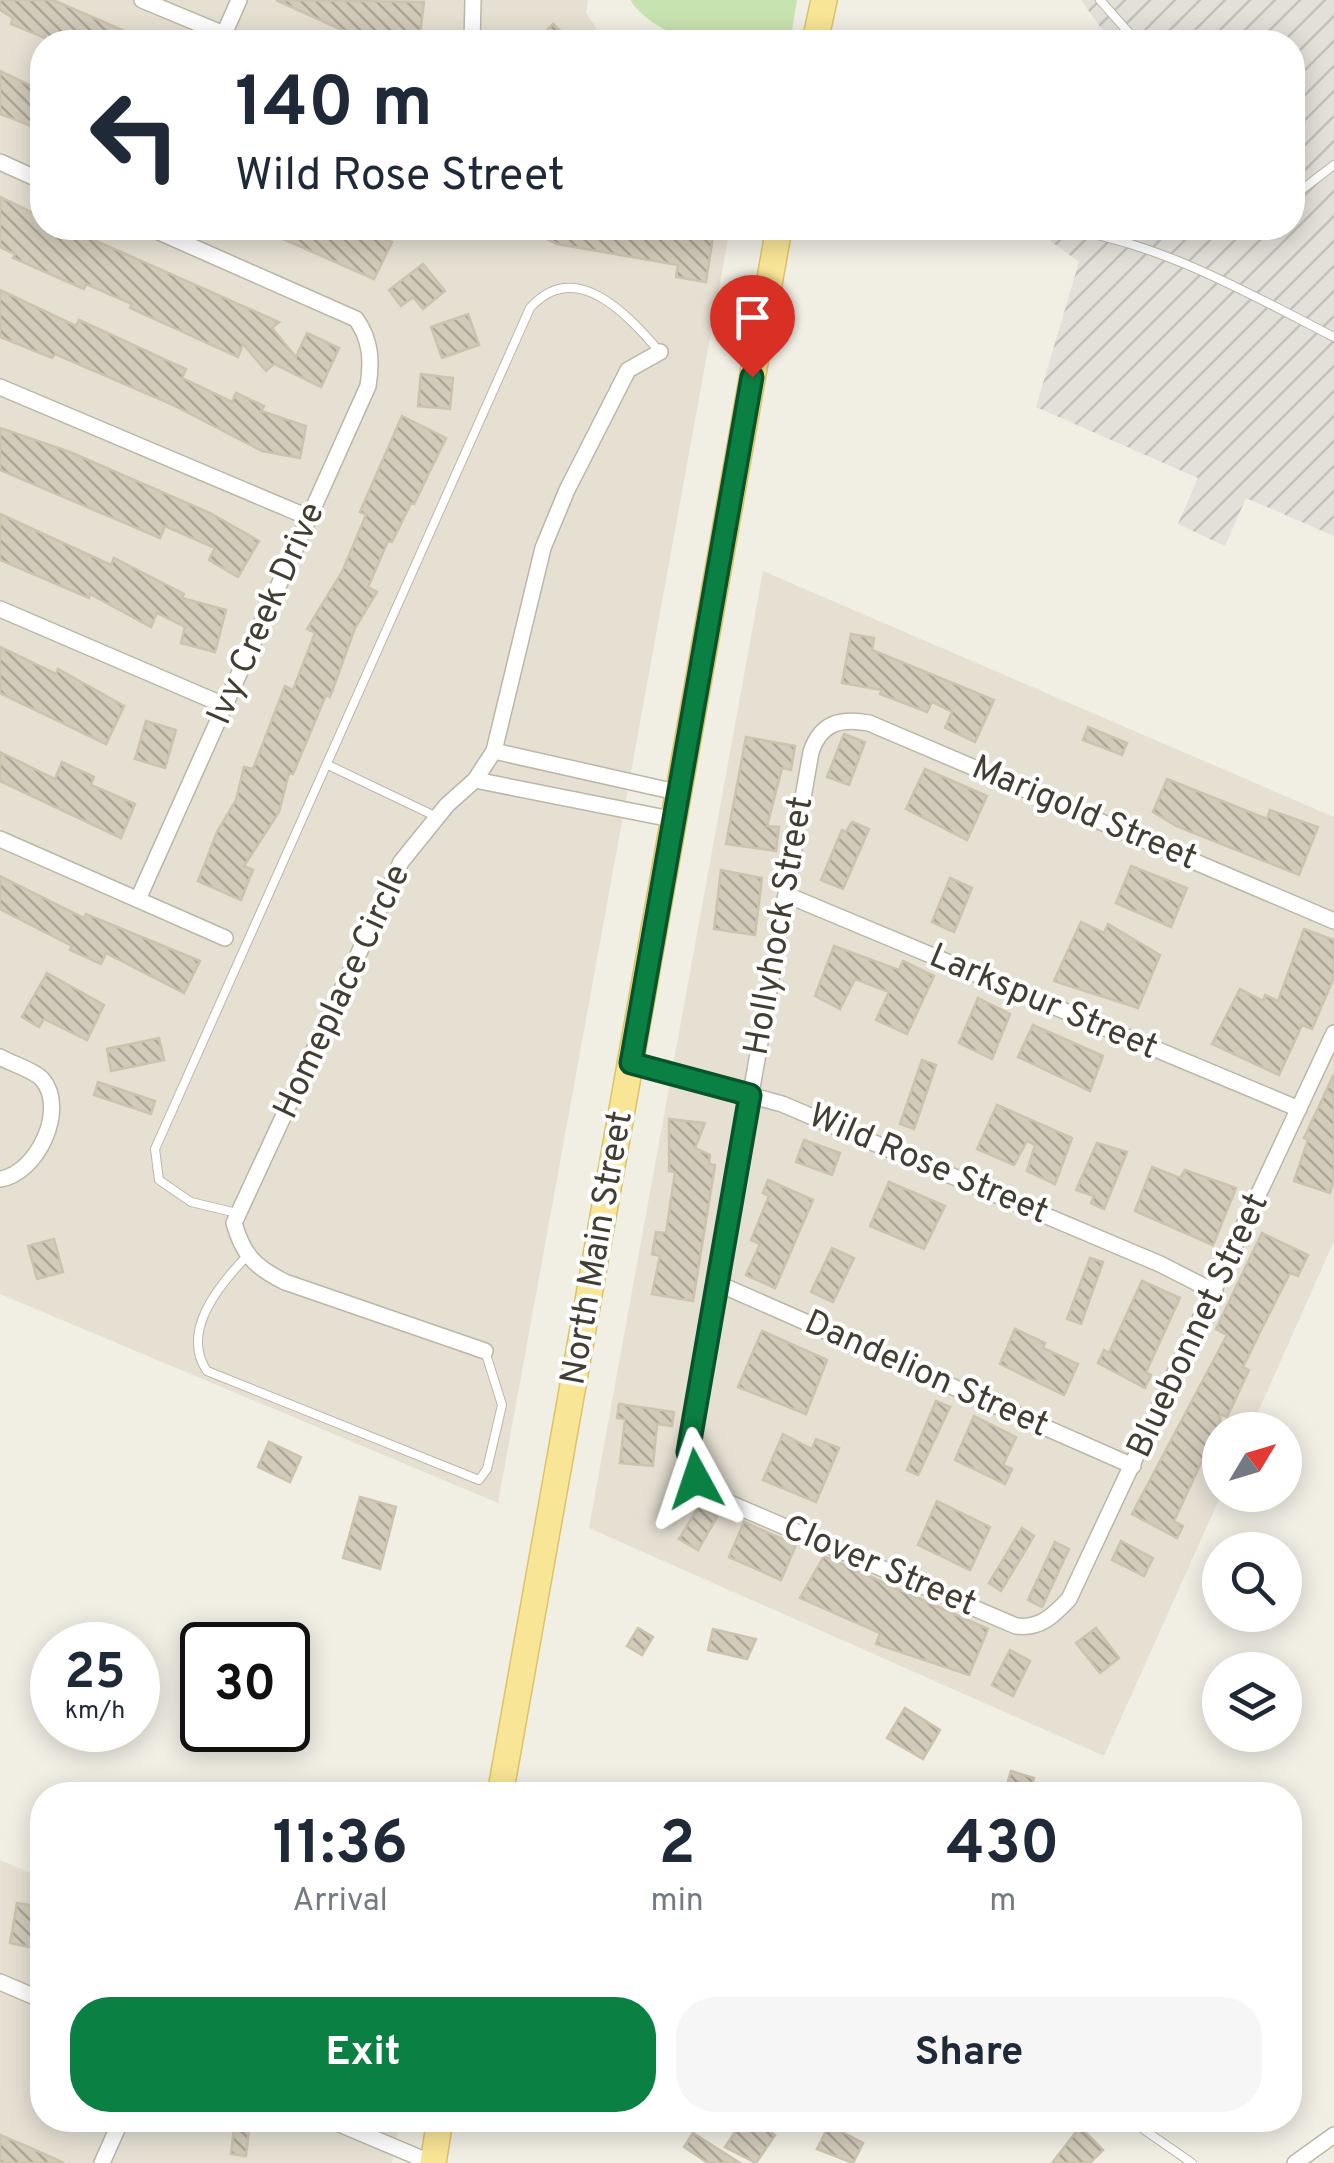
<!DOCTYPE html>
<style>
:root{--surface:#fff;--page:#f6f6f7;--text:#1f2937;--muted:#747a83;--accent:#0b8043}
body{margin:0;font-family:Overpass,sans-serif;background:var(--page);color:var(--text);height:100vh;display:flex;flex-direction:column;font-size:38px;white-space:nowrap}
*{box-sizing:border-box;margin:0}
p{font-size:32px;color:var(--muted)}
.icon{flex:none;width:55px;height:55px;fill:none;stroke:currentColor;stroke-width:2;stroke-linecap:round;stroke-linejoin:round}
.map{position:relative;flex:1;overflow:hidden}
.side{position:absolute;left:30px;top:1782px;width:1272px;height:350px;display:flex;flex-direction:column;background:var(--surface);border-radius:40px;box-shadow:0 5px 25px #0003}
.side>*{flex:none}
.guide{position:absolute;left:30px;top:30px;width:1275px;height:210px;border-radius:40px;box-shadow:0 5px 25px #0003;background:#fff;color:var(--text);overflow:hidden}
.needle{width:65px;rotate:52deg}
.tools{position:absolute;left:1202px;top:1412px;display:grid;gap:20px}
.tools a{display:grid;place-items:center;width:100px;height:100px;border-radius:50%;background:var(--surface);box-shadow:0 5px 25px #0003;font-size:50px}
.speed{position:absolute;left:30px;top:1622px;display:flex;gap:20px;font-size:50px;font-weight:700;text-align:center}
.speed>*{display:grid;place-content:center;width:130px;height:130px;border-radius:50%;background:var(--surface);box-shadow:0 5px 25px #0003;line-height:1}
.speed small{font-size:25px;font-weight:400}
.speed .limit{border:5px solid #111;border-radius:15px;background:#fff;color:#111}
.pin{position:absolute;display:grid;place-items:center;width:85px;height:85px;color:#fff;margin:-102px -42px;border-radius:50% 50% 50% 0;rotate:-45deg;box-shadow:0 0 10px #0007}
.pin .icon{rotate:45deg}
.me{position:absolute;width:110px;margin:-55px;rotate:355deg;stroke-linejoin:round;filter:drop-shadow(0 0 8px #0008)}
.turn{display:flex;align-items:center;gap:35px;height:210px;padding:0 40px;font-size:45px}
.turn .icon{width:130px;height:130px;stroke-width:2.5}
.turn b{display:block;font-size:70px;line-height:85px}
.eta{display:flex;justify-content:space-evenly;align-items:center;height:170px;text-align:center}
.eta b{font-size:60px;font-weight:700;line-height:70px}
.cta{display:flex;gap:20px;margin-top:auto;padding:20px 40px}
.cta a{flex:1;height:115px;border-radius:40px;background:var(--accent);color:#fff;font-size:40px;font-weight:700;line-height:115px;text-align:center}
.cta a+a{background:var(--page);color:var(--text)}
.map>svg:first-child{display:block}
.residential{fill:#e5e0d2}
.industrial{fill:url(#industrial-furrows)}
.grass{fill:#c7e3af}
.building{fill:url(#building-back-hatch);stroke:#ccc3ae;stroke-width:2.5}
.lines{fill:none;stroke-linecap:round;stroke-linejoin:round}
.lane-casing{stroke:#bcb6a7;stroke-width:10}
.street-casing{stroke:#bcb6a7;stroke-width:18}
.primary-casing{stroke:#dcc367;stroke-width:28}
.lane{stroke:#fff;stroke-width:8}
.street{stroke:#fff;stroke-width:15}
.primary{stroke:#f8e596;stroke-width:25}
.route-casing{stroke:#07532c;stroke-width:25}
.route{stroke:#0b8043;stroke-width:18}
.labels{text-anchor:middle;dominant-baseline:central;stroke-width:8;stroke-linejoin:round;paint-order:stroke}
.street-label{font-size:35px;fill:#433e34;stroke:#fff}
</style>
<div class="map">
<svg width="1334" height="2163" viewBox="0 0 1334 2163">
<defs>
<pattern id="industrial-furrows" width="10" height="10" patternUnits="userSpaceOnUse" patternTransform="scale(2.5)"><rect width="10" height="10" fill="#e3dfd9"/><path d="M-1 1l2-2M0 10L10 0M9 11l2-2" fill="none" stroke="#c4c0bb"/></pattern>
<pattern id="building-back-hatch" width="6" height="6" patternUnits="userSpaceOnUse" patternTransform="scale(2.5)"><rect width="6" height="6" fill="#d2cbba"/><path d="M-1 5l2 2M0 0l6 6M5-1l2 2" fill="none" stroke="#aca698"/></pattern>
</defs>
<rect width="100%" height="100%" fill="#f1eee4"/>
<g class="residential">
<path d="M0 0H588L586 13 602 37 631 42H42V228H730L498 1503 0 1294Z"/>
<path d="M763 571 1334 817V1241L1250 1430H1220L1221 1495 1104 1756 589 1528Z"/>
<path d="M0 1860 42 1878V2120H400L392 2163H0Z"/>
</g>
<path class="industrial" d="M1081 0H1334V536L1246 498 1225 546 1178 524 1198 478 1036 407 1079 262 1046 238 1047 228H1292V42H1111Z"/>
<path class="grass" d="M630 0H797L790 42C734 43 666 51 630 0Z"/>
<g class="building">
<path d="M0 0H53L150 42H55L11 24 13 18 0 10Z"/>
<path d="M276 0 424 2 419 42 362 39Z"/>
<path d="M553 24 572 42H536Z"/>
<path d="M0 71 42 91V130L0 114Z"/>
<path d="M0 197 42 217V228H67L279 322 272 328 296 357 307 333 339 348 321 387 274 364 266 371 243 344 238 357 130 308 132 304 86 284 84 289 13 258 15 254 0 247Z"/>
<path d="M258 228H361L392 242 374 279Z"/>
<path d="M525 228H701L714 230 706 282 676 277 678 265 557 244Z"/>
<path d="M423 264 445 291 423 309 413 297 401 306 389 290Z"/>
<path d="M0 290 76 326 79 320 186 369 182 378 232 402 236 393 264 406 261 411 306 426 300 458 262 451 171 404 55 354 52 358 0 337Z"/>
<path d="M468 314 479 345 442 358 431 327Z"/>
<path d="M421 374 453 378 450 409 418 406Z"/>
<path d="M402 416 446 438 414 504 411 503 392 542 388 541 368 587 377 592 355 628 330 697 326 695 293 774 289 773 279 812 244 866 253 870 241 900 198 881 217 832 236 800 244 767 253 769 285 686 293 690 315 633 307 629 342 572 366 515 360 512Z"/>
<path d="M0 428 70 452 210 513 259 541 238 577 209 560 215 548 165 526 160 538 0 470Z"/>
<path d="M0 514 111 565 114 558 184 594 182 598 226 610 215 652 181 643 185 627 157 613 151 627 90 594 89 598 0 560Z"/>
<path d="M851 634 874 638 872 650 994 700 975 742 945 728 952 712 932 702 927 712 880 694 882 690 842 683Z"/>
<path d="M0 647 56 674 58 669 124 706 106 744 0 693Z"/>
<path d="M146 721 176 730 165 768 135 759Z"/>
<path d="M1088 727 1127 743 1122 755 1083 740Z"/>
<path d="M844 734 865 742 849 785 827 777Z"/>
<path d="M746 737 795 746 791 770 782 768 767 826 779 827 776 851 726 844Z"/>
<path d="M0 752 55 779 62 762 94 777 91 785 135 804 121 838 0 781Z"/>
<path d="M925 769 987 796 967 840 906 809Z"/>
<path d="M1167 779 1267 819 1270 810 1318 827 1299 875 1176 826 1153 812Z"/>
<path d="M852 822 869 829 843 889 821 880 842 830 846 832Z"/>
<path d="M1131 866 1187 888 1171 927 1116 903Z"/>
<path d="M721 870 762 878 755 935 714 929Z"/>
<path d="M0 876 84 918 86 914 200 961 184 993 106 953 101 964 70 950 72 946 0 909Z"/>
<path d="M950 878 972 888 954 932 932 922Z"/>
<path d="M1081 922 1104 933 1108 924 1160 955 1138 1008 1054 981Z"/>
<path d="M1304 929 1334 940V977L1312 1029 1302 1025 1279 1075 1212 1044 1240 989 1263 1001 1265 995 1278 1001Z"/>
<path d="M834 946 899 970 903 961 934 976 907 1034 876 1020 889 992 855 979 840 1009 815 996Z"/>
<path d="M47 973 104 1005 87 1040 44 1019 39 1027 22 1017Z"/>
<path d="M978 998 1010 1014 992 1059 959 1043Z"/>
<path d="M1033 1025 1103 1056 1090 1091 1018 1057Z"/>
<path d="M159 1038 164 1060 111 1071 107 1049Z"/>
<path d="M922 1060 936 1065 914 1129 900 1124Z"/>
<path d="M1334 1074V1179L1330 1193 1294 1181 1308 1140 1304 1138Z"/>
<path d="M98 1082 155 1101 151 1114 94 1095Z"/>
<path d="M997 1105 1072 1138 1055 1184 1027 1171 1035 1145 1027 1141 1014 1165 977 1149Z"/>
<path d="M669 1119 705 1123 695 1148 710 1155 709 1164 715 1165 693 1301 652 1294 660 1256 652 1254 656 1232 666 1233 675 1172 669 1171Z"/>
<path d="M804 1140 840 1153 832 1175 796 1162Z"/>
<path d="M1097 1143 1127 1152 1104 1209 1091 1203 1094 1196 1076 1190Z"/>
<path d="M1152 1167 1180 1178 1185 1170 1236 1188 1213 1245 1135 1211Z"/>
<path d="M768 1180 813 1200 775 1288 746 1275 760 1244 751 1240 769 1196 763 1193Z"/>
<path d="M889 1182 945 1206 924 1249 870 1226Z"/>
<path d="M1262 1233 1308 1255 1298 1276 1290 1273 1262 1328 1243 1367 1249 1370 1227 1417 1220 1414V1446L1211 1466 1202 1461 1174 1521 1183 1526 1177 1538 1132 1514 1227 1335 1216 1329Z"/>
<path d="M54 1239 63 1272 37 1279 28 1246Z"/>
<path d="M832 1248 854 1258 833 1302 811 1292Z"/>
<path d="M1090 1258 1103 1262 1081 1324 1067 1319Z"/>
<path d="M1142 1281 1180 1298 1146 1372 1151 1375 1145 1388 1098 1363 1104 1350 1109 1353Z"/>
<path d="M1015 1329 1045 1343 1043 1348 1078 1364 1064 1395 1000 1364Z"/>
<path d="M762 1331 827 1360 806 1414 738 1387Z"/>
<path d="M936 1401 950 1407 918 1475 907 1470Z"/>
<path d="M619 1404 674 1412 672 1426 657 1424 653 1466 620 1463 625 1419 617 1418Z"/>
<path d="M974 1416 1016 1437 1003 1465 1012 1469 1005 1484 955 1460Z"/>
<path d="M783 1434 812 1449 816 1439 839 1448 816 1502 763 1480Z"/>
<path d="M269 1442 301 1457 290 1482 258 1467Z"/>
<path d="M360 1497 396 1507 380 1569 343 1558Z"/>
<path d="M937 1501 990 1527 970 1570 918 1545Z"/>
<path d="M699 1506 717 1517 698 1550 679 1539Z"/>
<path d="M744 1522 796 1545 781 1580 729 1557Z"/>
<path d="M1022 1528 1034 1536 1001 1591 989 1583Z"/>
<path d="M1121 1541 1153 1558 1144 1576 1112 1560Z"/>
<path d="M1055 1542 1069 1549 1042 1607 1028 1600Z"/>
<path d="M824 1556 988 1629 969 1675 876 1644 880 1633 800 1598Z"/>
<path d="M638 1628 653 1637 642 1655 627 1646Z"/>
<path d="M1096 1628 1119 1658 1100 1673 1076 1643Z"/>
<path d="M713 1629 756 1639 747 1659 708 1650Z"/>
<path d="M1010 1650 1030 1661 1013 1696 992 1685Z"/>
<path d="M905 1708 940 1730 923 1759 887 1738Z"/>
<path d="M1011 1771 1034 1778 1029 1795H1004Z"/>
<path d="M17 1903 41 1907 34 1948 10 1943Z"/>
<path d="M235 2120 250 2122 246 2156 231 2154Z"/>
<path d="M743 2120H752L775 2135 756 2163 725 2147Z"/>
<path d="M829 2125 863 2143 853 2163 817 2149Z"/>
<path d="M1080 2127 1103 2150 1090 2163H1052Z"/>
<path d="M693 2133 740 2163H708L684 2147Z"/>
<path d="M0 2135 33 2149 64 2163H0Z"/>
</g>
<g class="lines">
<g class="lane-casing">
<g id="lane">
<path d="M1100 0 1137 42"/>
<path d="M1292 190 1300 191 1334 165"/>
<path d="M1062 228C1161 243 1246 292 1334 337"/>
<path d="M328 765 437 817"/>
<path d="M237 1213 191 1202 159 1180 155 1149 530 308C576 257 628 315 660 352"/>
<path d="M247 1256C219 1285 180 1332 207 1371L479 1480 487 1469 502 1405 485 1351"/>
<path d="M1130 2120 1192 2163"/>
</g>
</g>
<g class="street-casing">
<g id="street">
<path d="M142 0 243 42"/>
<path d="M224 34 239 0"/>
<path d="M472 42 473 0"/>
<path d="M0 162 42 181"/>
<path d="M0 387 310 518"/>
<path d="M0 609 226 706"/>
<path d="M494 751 676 792"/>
<path d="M475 780 671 819"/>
<path d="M0 839 225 938"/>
<path d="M787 895 1299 1109"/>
<path d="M139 897 368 386C372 361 371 340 356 319L150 228"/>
<path d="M1334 921 869 723C841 718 821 722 811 752L688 1452 696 1479 727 1502 1016 1626C1040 1629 1053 1616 1069 1599L1334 1033"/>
<path d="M0 1057C12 1064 32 1069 42 1079 68 1109 37 1174 0 1179"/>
<path d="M631 1063 782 1104 1160 1264 1215 1292"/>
<path d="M719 1284 1133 1466"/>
<path d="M485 1351 285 1282C255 1267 243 1255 234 1223L401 862 447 805 475 780 494 751 543 548 567 490 628 370 660 352"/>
<path d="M0 1982 42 2000"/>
<path d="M330 2120 432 2163"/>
<path d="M102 2163 121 2120"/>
<path d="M1295 2163 1334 2135"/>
</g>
</g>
<g class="primary-casing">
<g id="primary">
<path d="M815 42 824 0"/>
<path d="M500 1795 779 228"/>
<path d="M433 2163 440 2120"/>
</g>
</g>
<use href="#lane" class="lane"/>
<use href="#street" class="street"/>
<use href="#primary" class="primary"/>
</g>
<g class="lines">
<g class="route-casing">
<path id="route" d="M696 1479 688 1452 750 1095 631 1063 752 377"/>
</g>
<use href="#route" class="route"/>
</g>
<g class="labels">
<g class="street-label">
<text transform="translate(267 614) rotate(-66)">Ivy Creek Drive</text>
<text transform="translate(1084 814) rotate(23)">Marigold Street</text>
<text transform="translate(780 926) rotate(-80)">Hollyhock Street</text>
<text transform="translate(343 992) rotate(-65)">Homeplace Circle</text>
<text transform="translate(1043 1003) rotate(23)">Larkspur Street</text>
<text transform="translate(928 1165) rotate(23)">Wild Rose Street</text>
<text transform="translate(598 1248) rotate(-80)">North Main Street</text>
<text transform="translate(1199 1326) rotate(-65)">Bluebonnet Street</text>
<text transform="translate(926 1375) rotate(24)">Dandelion Street</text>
<text transform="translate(879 1567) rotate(23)">Clover Street</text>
</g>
</g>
</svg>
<div class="tools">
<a><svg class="needle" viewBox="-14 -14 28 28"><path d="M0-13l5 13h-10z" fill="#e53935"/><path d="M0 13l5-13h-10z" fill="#747a83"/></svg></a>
<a><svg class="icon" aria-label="search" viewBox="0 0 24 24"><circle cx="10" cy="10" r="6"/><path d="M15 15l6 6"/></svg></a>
<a><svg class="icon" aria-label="layers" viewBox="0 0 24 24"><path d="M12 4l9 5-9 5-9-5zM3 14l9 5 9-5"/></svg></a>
</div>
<div class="speed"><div>25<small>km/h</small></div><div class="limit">30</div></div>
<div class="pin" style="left:752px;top:377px;background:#d93025"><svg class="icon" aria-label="arrive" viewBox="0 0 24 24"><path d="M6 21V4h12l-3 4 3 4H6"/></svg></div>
<svg class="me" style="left:696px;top:1479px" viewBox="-20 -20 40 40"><path d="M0-17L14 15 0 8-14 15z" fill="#0b8043" stroke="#fff" stroke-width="4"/></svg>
<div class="guide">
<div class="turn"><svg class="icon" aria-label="left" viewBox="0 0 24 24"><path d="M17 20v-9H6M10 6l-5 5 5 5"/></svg><div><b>140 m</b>Wild Rose Street</div></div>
</div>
<section class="side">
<div class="eta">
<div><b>11:36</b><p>Arrival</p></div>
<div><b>2</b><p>min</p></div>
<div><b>430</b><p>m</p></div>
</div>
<div class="cta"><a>Exit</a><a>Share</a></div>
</section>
</div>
